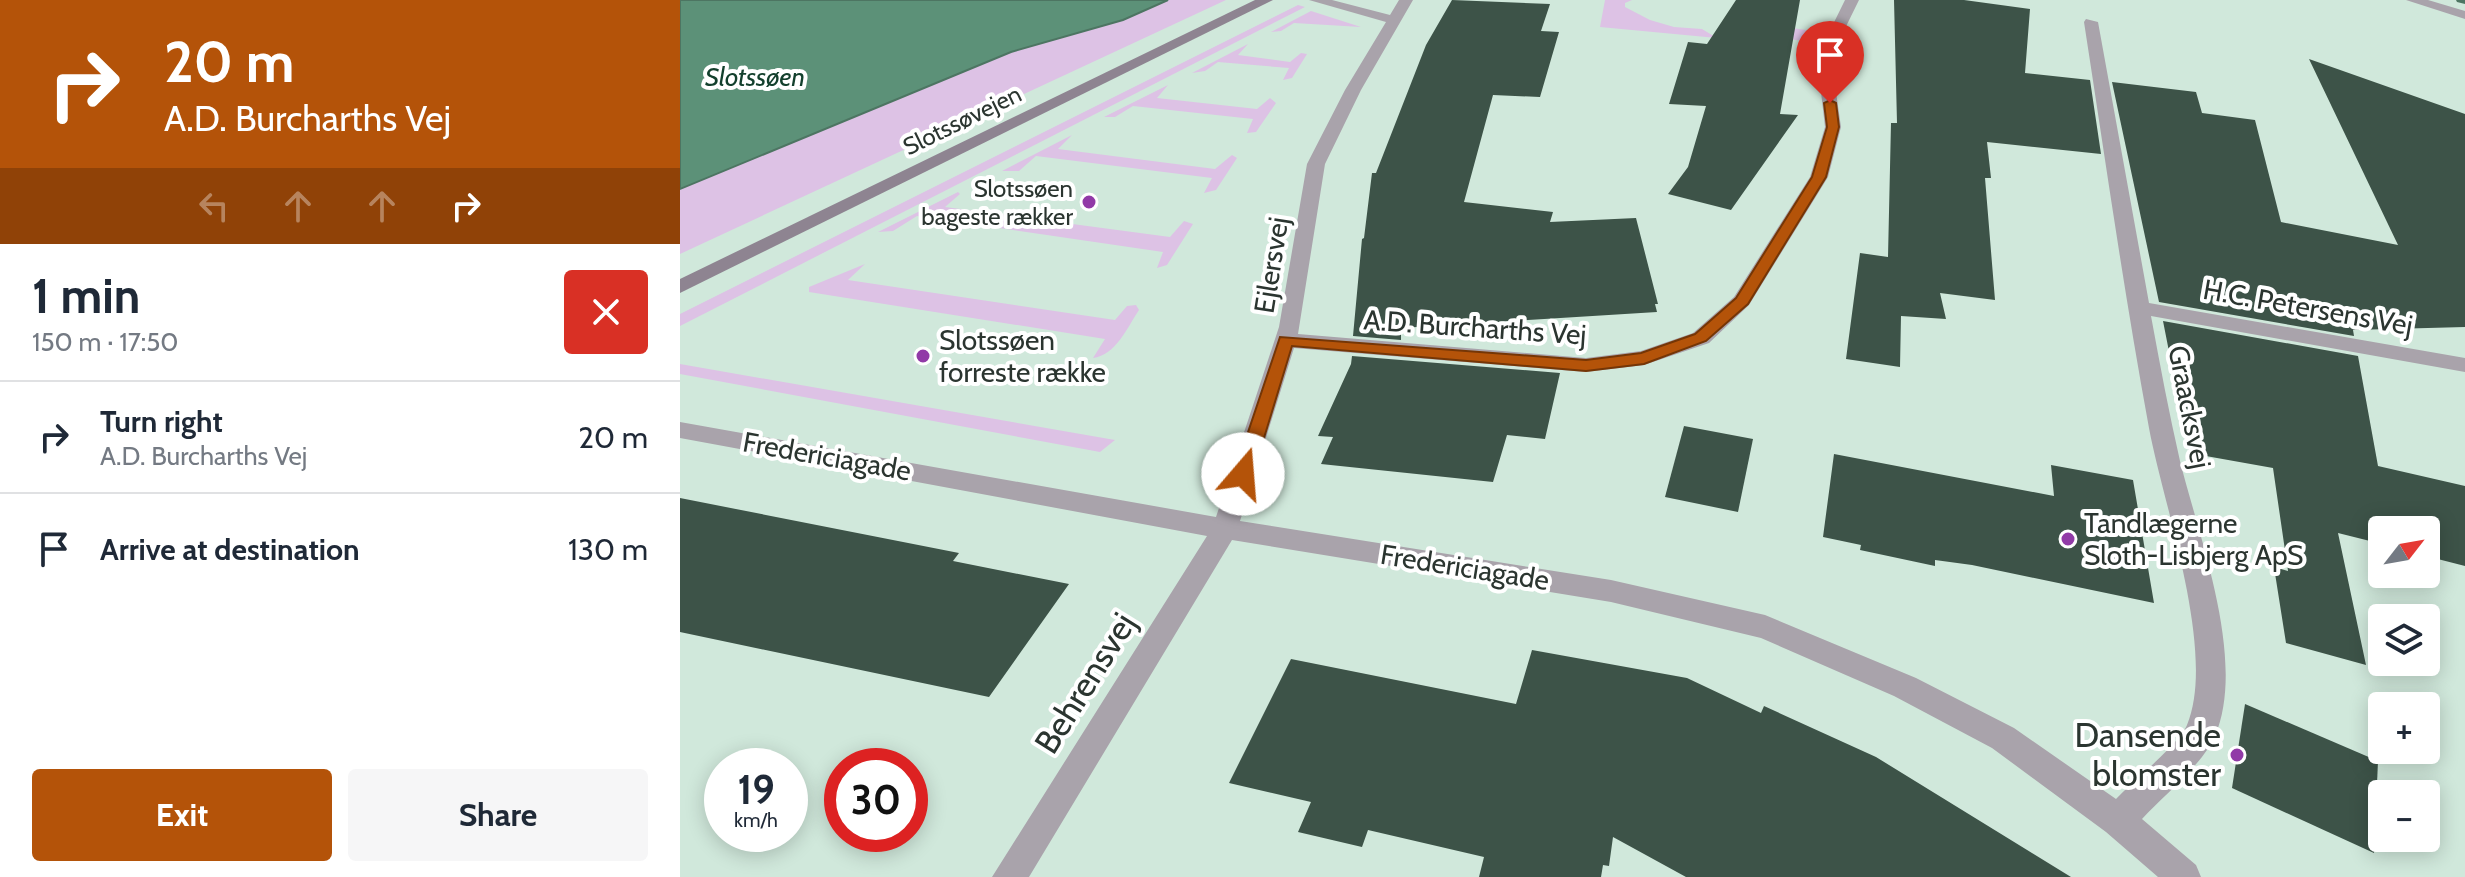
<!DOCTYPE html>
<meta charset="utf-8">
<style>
:root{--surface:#fff;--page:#f6f6f7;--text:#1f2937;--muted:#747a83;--line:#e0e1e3;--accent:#b45309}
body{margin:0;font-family:Cabin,sans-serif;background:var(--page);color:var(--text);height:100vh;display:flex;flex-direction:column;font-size:30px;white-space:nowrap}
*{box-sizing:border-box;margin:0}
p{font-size:26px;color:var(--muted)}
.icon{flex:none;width:44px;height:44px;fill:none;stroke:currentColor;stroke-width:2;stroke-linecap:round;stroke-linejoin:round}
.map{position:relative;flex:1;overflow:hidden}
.side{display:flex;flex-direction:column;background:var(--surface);width:680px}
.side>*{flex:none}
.guide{background:#b45309;color:#fff;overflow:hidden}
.needle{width:52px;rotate:59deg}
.tools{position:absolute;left:1688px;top:516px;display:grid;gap:16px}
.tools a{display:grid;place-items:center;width:72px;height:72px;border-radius:8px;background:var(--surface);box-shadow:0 4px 20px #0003;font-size:40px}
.speed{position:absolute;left:24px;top:748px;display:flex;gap:16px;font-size:40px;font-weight:700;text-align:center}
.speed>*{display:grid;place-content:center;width:104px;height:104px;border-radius:50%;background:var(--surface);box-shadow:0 4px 20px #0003;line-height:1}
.speed small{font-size:20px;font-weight:400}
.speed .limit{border:12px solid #d22;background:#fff;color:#111}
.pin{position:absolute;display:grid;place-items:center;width:68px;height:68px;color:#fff;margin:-82px -34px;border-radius:50% 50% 50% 0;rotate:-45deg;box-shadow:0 0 8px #0007}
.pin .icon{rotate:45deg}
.me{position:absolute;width:88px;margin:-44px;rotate:18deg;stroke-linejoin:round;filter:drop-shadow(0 0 6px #0008)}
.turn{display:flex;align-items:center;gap:28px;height:168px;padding:0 32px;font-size:36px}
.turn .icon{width:104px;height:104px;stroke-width:2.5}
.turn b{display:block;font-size:56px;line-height:68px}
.lanes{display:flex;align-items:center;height:76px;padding:0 32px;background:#0003;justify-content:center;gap:40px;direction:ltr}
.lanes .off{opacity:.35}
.round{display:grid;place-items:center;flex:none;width:84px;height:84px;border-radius:8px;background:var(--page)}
.headline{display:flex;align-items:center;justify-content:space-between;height:136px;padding:0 32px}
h1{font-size:48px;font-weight:700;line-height:60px}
.primary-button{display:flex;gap:16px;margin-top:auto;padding:16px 32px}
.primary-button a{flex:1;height:92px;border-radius:8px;background:var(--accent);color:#fff;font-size:32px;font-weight:700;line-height:92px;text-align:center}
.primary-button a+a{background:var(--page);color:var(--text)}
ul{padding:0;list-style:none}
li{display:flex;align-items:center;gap:24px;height:112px;padding:0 32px;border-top:2px solid var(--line)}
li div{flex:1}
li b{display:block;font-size:30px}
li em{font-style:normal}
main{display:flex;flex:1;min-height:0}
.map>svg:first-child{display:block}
.green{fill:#ddc2e5}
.water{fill:#5c9178;stroke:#4d7562;stroke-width:2}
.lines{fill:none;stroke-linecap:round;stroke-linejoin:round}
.stream{fill:#4d7562;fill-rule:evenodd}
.building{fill:#3d5348}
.street{fill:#a9a3ab;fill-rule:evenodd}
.secondary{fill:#8e8491;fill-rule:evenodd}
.route{fill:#b45309;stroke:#753606;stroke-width:2}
.poi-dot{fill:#913aa7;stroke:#fff;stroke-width:3}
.labels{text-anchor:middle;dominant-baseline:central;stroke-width:8;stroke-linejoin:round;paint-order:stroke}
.far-street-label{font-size:24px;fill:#2b3530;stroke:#fff}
.far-poi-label{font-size:24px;fill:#2b3530;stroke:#fff;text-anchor:end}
.far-water-label{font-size:26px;font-style:italic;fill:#13402d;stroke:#fff}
.street-label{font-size:28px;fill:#2b3530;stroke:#fff}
.poi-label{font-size:28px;fill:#2b3530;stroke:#fff;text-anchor:start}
.near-street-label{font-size:34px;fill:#2b3530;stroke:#fff}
.near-poi-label{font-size:34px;fill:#2b3530;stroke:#fff;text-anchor:end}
</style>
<main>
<section class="side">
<div class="guide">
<div class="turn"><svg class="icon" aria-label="right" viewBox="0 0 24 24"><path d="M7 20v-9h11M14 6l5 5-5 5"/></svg><div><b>20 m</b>A.D. Burcharths Vej</div></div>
<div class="lanes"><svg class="icon off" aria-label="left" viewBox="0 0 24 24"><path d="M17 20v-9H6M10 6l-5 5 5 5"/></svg><svg class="icon off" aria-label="ahead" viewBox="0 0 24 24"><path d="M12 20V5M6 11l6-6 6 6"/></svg><svg class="icon off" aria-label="ahead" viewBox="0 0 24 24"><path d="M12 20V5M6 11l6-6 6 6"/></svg><svg class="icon" aria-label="right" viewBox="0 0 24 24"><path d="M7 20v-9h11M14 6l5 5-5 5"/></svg></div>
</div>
<div class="headline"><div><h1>1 min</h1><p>150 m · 17:50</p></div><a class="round" style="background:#d93025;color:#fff"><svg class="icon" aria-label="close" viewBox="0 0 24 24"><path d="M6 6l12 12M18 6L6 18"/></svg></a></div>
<ul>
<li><svg class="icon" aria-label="right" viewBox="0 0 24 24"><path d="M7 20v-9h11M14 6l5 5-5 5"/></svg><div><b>Turn right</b><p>A.D. Burcharths Vej</p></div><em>20 m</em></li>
<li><svg class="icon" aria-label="arrive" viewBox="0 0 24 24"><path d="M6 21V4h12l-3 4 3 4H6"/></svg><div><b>Arrive at destination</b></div><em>130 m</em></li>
</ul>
<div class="primary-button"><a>Exit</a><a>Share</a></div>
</section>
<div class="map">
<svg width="1785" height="877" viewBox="0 0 1785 877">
<rect width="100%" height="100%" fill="#d0e8db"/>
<g class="green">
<path d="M488 0H546L0 254V189L331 52 443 20Z"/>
<path d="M925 0H952L945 3V7L970 20 994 27 1022 29 1032 35 1039 36 1077 23 1126 30 1122 41 1091 36 1058 40 920 27Z"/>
<path d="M618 5 625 7 0 326V314Z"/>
<path d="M631 11 681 27 614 23 601 31 591 32Z"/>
<path d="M568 44 558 55 610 62 621 53 627 54 612 78 603 80 609 68 538 62 525 71 512 73Z"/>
<path d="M488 85 477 98 577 109 590 98 596 103 576 132 567 133 573 119 453 106 435 117H424Z"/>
<path d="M392 135 378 149 535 169 552 155 557 158 536 190 524 193 532 178 356 156 339 171H322Z"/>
<path d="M278 192 280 194 265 207 490 237 504 221 513 224 487 265 477 268 483 252 237 216 213 231 198 232Z"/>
<path d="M185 264 168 280 435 320 447 306 456 305 459 310C447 328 436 355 413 358L425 339 129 292V287Z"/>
<path d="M0 364 435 440 420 452 0 374Z"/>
</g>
<path class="water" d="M0 0H488L443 20 331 52 0 189Z"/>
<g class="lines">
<path class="stream" d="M1776 0H1785V4L1777 2Z"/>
</g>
<g class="building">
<path d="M772 0 870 4 861 31 879 32 860 97 813 95 784 202 873 212 870 222 956 218 978 304H975L977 312 721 328V340L673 336 682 239 684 238 692 173H696L746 45Z"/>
<path d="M1056 0H1120L1100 114 1118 115 1051 210 988 194 1008 167 1026 106 989 104 1008 42 1027 44Z"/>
<path d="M1214 0H1284L1350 9 1345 73 1410 80 1421 154 1307 142 1311 178H1305L1315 300 1260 293 1266 319 1221 316 1220 367 1166 359 1180 253 1208 257 1211 123H1217Z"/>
<path d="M1629 59 1785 114V327L1673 330 1674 336 1479 302 1432 82 1516 92 1522 113 1575 120 1601 222 1718 245Z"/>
<path d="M1483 321 1678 356 1698 466 1785 486V566L1746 556V530H1702V544L1658 533 1686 665 1606 643 1594 567 1608 571 1593 468 1509 453Z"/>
<path d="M672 356 880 373 865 439 827 435 813 482 641 464 653 437 638 436 671 364Z"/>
<path d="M1004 426 1073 439 1058 512 985 497Z"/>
<path d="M1154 454 1374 496 1371 465 1453 480 1474 603 1292 565 1255 560V566L1180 550 1181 545 1143 537Z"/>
<path d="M0 498 279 553 273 561 389 584 309 697 0 632Z"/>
<path d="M852 650 1007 678 1081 713 1084 706 1196 757 1391 877H1006L933 837 929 866 923 865 921 877H799L804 857 688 830 682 847 618 832 631 802 549 783 611 659 836 704Z"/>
<path d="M1565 704 1698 761 1694 853 1552 788Z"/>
</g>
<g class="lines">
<g class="street">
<path d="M629 0H652L710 15 719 0H733L681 90 645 164 618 334 906 358 961 351 1013 333 1054 297 1130 177 1145 127 1137 57 1165 0H1179L1151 57 1161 127 1148 177 1069 305 1029 343 964 365 906 372 614 348 560 521 931 580 1085 615 1236 678 1334 728 1436 799C1451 783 1500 743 1507 725 1537 653 1483 504 1469 428 1444 293 1425 157 1404 22L1406 19 1418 22 1469 303 1785 358V372L1471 316C1480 365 1489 413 1500 461 1519 538 1567 660 1535 736 1523 764 1483 796 1462 819L1516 865 1521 877H1478L1426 832 1312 748 1214 696 1081 638 931 602 552 540 349 877H312L527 536 0 438V422L536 517 599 327 627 164 665 90 706 22Z"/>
<path d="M1726 0H1748L1785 11V19Z"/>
</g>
<path class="secondary" d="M575 0H593L0 293V279Z"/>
</g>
<path class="route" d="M1150 100 1156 103 1159 127 1146 177 1068 304 1026 341 964 364 906 371 612 346 573 474 563 481 557 479 554 474 600 337 906 360 961 353 1015 334 1056 298 1132 177 1147 127 1144 103Z"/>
<g class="poi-dot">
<circle cx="409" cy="202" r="8"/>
<circle cx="243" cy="356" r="8"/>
<circle cx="1388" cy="539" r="8"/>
<circle cx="1557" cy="755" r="8"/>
</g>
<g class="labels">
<g class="far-street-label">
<text transform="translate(282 120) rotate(-26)">Slotssøvejen</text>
</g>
<g class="far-poi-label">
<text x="393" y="188">Slotssøen<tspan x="393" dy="28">bageste rækker</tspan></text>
</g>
<g class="far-water-label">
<text x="75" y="77">Slotssøen</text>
</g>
<g class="street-label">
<text transform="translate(591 265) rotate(-81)">Ejlersvej</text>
<text transform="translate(1628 307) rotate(10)">H.C. Petersens Vej</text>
<text transform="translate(795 327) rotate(4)">A.D. Burcharths Vej</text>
<text transform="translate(1510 407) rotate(79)">Graacksvej</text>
<text transform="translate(147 456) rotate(10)">Fredericiagade</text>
<text transform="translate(785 567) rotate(9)">Fredericiagade</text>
</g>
<g class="poi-label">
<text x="259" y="340">Slotssøen<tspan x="259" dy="32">forreste række</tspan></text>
<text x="1404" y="523">Tandlægerne<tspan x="1404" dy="32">Sloth-Lisbjerg ApS</tspan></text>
</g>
<g class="near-street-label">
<text transform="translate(405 683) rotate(-58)">Behrensvej</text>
</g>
<g class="near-poi-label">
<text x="1541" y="735">Dansende<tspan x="1541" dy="39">blomster</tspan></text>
</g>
</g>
</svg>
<div class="tools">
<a><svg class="needle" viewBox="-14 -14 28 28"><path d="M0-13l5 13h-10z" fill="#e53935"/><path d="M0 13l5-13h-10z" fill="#747a83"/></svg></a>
<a><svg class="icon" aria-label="layers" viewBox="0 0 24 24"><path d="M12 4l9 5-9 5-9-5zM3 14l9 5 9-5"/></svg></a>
<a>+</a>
<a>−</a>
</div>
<div class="speed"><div>19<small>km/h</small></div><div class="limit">30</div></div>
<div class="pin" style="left:1150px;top:103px;background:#d93025"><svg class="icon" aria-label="arrive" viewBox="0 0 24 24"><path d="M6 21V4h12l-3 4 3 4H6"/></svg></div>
<svg class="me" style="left:563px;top:474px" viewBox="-20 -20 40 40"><circle r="19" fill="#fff"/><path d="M0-13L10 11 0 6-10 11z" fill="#b45309"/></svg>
</div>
</main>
